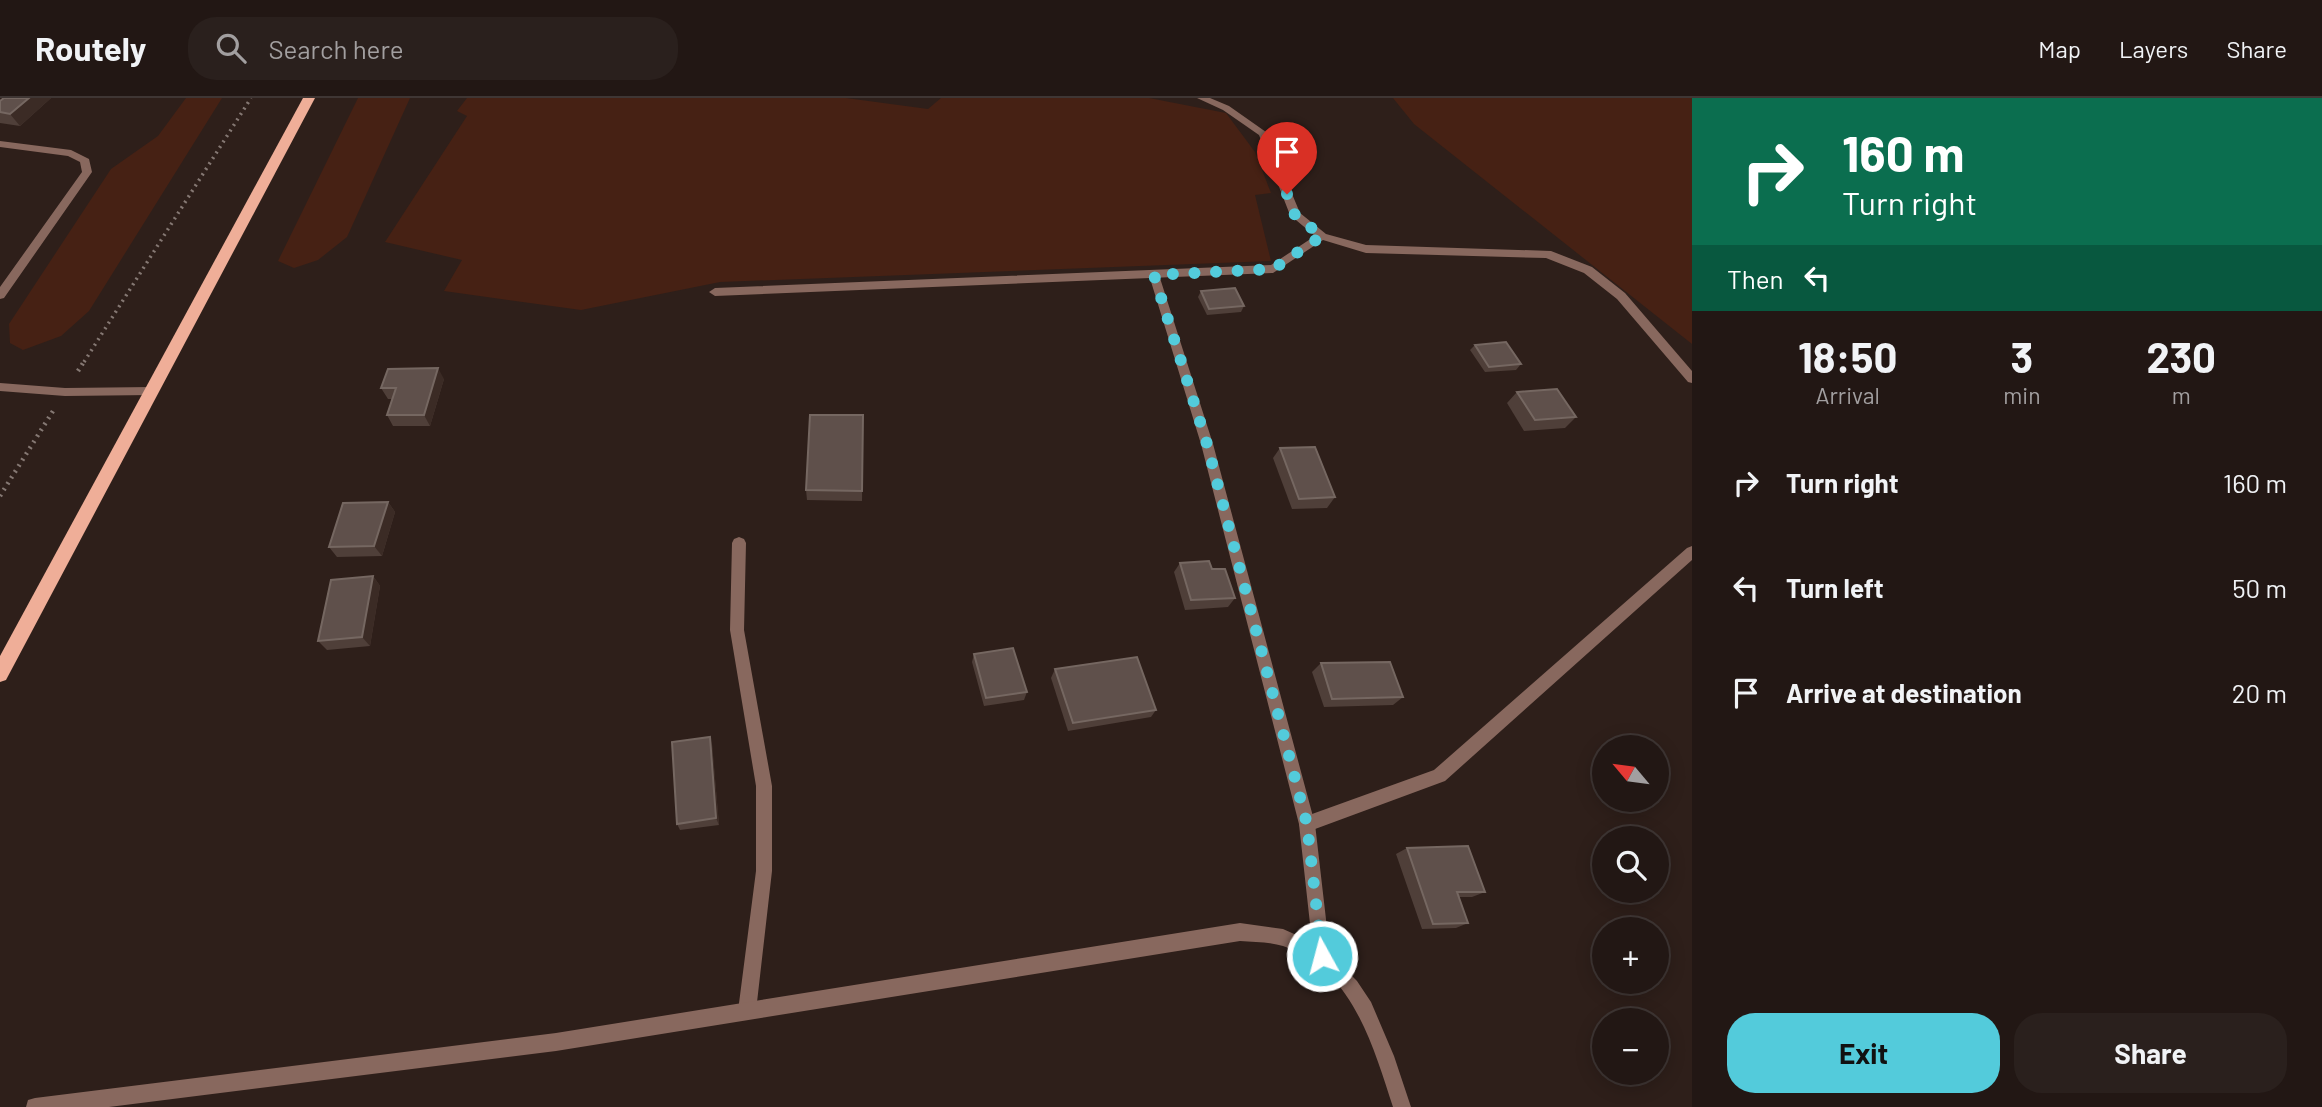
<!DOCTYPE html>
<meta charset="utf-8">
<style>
:root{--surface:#221714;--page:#2a201d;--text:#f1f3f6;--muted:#a29fa0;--line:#3f3634;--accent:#53cbdb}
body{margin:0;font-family:Barlow,sans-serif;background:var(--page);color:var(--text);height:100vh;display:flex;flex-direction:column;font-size:26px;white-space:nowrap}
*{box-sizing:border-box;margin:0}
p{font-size:23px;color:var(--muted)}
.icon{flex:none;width:38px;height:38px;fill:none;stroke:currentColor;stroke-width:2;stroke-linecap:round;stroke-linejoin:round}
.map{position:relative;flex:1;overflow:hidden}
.panel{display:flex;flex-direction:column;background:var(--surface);width:630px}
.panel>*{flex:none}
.guide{background:#0b6e4f;color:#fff;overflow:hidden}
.needle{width:46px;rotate:299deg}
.fabs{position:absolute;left:1592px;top:637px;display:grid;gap:14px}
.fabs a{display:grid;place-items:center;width:77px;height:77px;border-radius:50%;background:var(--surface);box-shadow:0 4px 18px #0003,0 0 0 2px var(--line);font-size:35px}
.pin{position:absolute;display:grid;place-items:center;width:60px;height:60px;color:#fff;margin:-72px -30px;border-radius:50% 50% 50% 0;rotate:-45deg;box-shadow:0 0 7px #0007}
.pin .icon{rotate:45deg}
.me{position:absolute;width:77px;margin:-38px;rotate:353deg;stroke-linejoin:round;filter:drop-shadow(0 0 5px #0008)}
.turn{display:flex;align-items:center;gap:24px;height:147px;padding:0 35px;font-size:32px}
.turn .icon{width:91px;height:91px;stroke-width:2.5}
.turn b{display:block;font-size:49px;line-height:60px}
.then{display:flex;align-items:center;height:66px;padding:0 35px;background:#0003;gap:14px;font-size:26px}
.eta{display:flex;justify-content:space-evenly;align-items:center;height:119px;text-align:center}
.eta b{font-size:42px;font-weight:700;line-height:49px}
.cta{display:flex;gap:14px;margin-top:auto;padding:14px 35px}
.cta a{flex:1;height:80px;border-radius:28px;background:var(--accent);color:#111;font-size:28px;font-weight:700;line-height:80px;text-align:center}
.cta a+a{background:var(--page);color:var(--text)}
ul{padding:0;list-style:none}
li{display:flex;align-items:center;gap:21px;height:105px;padding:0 35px}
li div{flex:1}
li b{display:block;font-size:26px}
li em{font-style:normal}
header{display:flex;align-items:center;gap:42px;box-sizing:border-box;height:98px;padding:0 35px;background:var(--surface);border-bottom:2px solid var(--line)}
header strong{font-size:33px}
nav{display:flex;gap:38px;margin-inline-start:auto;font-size:24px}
.search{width:490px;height:63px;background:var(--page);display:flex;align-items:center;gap:18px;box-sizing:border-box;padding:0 24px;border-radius:28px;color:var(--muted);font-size:26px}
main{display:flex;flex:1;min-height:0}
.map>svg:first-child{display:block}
.green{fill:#462114}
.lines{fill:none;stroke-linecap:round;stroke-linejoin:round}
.path-far1{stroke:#857873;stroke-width:3.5;stroke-dasharray:2 4.5;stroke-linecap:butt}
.path{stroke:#857873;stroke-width:4.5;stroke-dasharray:2 5;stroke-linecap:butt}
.service{fill:#88685e;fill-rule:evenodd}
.minor{fill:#88685e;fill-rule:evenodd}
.primary{fill:#efae98;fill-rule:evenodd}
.wall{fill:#4f3f39}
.shaded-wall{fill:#3b2b25}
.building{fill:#5f504b;stroke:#756761;stroke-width:2}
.route{stroke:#53cbdb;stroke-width:12;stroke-dasharray:0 21.6}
</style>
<header>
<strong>Routely</strong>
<div class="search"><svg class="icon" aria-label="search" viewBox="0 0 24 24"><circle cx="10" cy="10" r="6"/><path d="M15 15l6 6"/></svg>Search here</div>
<nav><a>Map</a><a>Layers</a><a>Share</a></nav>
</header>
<main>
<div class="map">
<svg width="1692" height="1009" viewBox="0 0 1692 1009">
<rect width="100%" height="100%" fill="#2e1f1a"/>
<g class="green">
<path d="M186 0H222L89 213 61 238 23 252 10 245 9 226 111 71 158 38Z"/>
<path d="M358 0H410L347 139 318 162 294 170 278 163Z"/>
<path d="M467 0H846L928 11 941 0H1149L1226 15 1255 54 1271 95 1255 97 1271 163 720 184 581 212 444 193 462 162 385 144 467 18 457 13Z"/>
<path d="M1393 0H1692V246L1414 26Z"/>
</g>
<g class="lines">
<path class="path-far1" d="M84 264 251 0"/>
<g class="path">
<path d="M78 273 85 262"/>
<path d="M0 398 53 313"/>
</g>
<g class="service">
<path d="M1197 0H1210L1229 8 1266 34 1300 115 1326 136 1366 147 1551 153 1592 169 1625 195 1692 273V285L1688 284 1617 201 1584 175 1546 160 1366 155 1323 142 1273 175 715 198 709 194 715 190 1271 167 1315 138 1290 117 1259 37 1223 12Z"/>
<path d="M739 439 744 441 746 445 744 532 772 688V773L756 913 753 919 747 922 741 919 738 913 756 773V688L730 532 732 445 734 441Z"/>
<path d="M1692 448V462L1445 683 1307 734 1301 732 1299 726 1301 720 1434 672 1687 450Z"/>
</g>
<g class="minor">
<path d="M0 43 71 52 89 61 92 74 4 200 0 201V189L82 74 80 64 68 58 0 49Z"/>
<path d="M1154 173 1159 177 1213 346 1315 726 1330 856 1357 883 1371 904 1394 958 1411 1009H1393C1373 948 1352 870 1283 848 1270 844 1254 844 1240 843L556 953 109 1009H26L28 1002 35 1000 556 935 1240 825 1283 831 1312 844 1299 726 1201 346 1149 177Z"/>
<path d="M0 285 65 290 152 289 158 293 152 297 65 298 0 293Z"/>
</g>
<path class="primary" d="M303 0H315L6 582 0 584V558Z"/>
</g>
<g class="wall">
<path d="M4 0H51L20 28 0 25V3Z"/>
<path d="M1201 193 1244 208 1241 214 1207 217 1198 199Z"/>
<path d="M1475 247 1521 266 1516 272 1485 274 1470 252Z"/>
<path d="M444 281 430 328H393L387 317 392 301H388L381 290Z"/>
<path d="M1517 294 1576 319 1565 330 1524 333 1507 305Z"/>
<path d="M863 317 862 403 807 402 806 392Z"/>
<path d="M1280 350 1335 399 1327 410 1292 411 1273 360Z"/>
<path d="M388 404 395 414 382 458 337 459 329 449Z"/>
<path d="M1180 465 1212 471 1235 500 1228 509 1185 512 1174 474Z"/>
<path d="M373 478 380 488 370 548 327 552 318 543Z"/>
<path d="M974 556 1027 594 1024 602 984 608 972 564Z"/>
<path d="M1321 565 1403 599 1393 607 1324 609 1312 574Z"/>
<path d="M1055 571 1156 612 1151 619 1068 633 1051 580Z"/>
<path d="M712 646 719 727 680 732 677 726Z"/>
<path d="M1407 750 1485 794 1472 799H1458L1468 825 1456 830 1422 831 1396 756Z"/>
</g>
<g class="shaded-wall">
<path d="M29 0H51L20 28 10 16Z"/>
<path d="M438 270 444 281 430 328 424 317Z"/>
<path d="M388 404 395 414 382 458 374 448Z"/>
<path d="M373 478 380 488 370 548 362 539Z"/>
<path d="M710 639 712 646 719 727 716 720Z"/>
</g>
<g class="building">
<path d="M4 0H29L10 16 0 14V3Z"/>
<path d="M1235 190 1244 208 1209 211 1201 193Z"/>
<path d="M1506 244 1521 266 1489 269 1475 247Z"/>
<path d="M438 270 424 317H387L396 290H381L388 271Z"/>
<path d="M1557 291 1576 319 1535 322 1517 294Z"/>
<path d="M810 317H863L862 393 806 392Z"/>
<path d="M1315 349 1335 399 1299 401 1280 350Z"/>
<path d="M388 404 374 448 329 449 343 405Z"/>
<path d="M1209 463 1212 471H1225L1235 500 1191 502 1180 465Z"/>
<path d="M373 478 362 539 318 543 331 482Z"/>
<path d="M1013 550 1027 594 986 600 974 556Z"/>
<path d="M1137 559 1156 612 1073 625 1055 571Z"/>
<path d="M1390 564 1403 599 1332 601 1321 565Z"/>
<path d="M710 639 716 720 677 726 672 644Z"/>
<path d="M1468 748 1485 794H1457L1468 825 1433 826 1407 750Z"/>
</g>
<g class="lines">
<path class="route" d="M1287 96 1295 117 1322 138 1273 171 1154 177 1207 346 1307 726 1322 858"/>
</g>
</svg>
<div class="fabs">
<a><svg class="needle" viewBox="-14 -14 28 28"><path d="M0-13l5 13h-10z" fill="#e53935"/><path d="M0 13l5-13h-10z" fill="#a29fa0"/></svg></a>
<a><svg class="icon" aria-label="search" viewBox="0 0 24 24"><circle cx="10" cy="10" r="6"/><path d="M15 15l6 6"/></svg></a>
<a>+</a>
<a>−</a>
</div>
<div class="pin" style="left:1287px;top:96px;background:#d93025"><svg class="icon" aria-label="arrive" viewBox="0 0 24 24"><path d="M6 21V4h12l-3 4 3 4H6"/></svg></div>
<svg class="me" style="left:1322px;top:858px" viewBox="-20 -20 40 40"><circle r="17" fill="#53cbdb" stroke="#fff" stroke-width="3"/><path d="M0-11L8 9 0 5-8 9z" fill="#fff"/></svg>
</div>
<section class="panel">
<div class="guide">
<div class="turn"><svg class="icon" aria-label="right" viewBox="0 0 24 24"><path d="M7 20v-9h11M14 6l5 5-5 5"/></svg><div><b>160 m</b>Turn right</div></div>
<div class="then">Then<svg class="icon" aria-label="left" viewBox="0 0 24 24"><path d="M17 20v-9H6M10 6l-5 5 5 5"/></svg></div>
</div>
<div class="eta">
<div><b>18:50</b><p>Arrival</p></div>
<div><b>3</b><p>min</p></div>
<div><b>230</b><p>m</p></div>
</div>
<ul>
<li><svg class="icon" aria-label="right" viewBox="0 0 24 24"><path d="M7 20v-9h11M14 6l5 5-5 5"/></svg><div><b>Turn right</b></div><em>160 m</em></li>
<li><svg class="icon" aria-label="left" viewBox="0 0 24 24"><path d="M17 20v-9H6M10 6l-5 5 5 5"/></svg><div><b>Turn left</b></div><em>50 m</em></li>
<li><svg class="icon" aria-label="arrive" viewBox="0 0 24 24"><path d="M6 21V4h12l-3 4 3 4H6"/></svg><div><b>Arrive at destination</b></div><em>20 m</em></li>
</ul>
<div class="cta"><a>Exit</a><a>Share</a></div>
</section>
</main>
